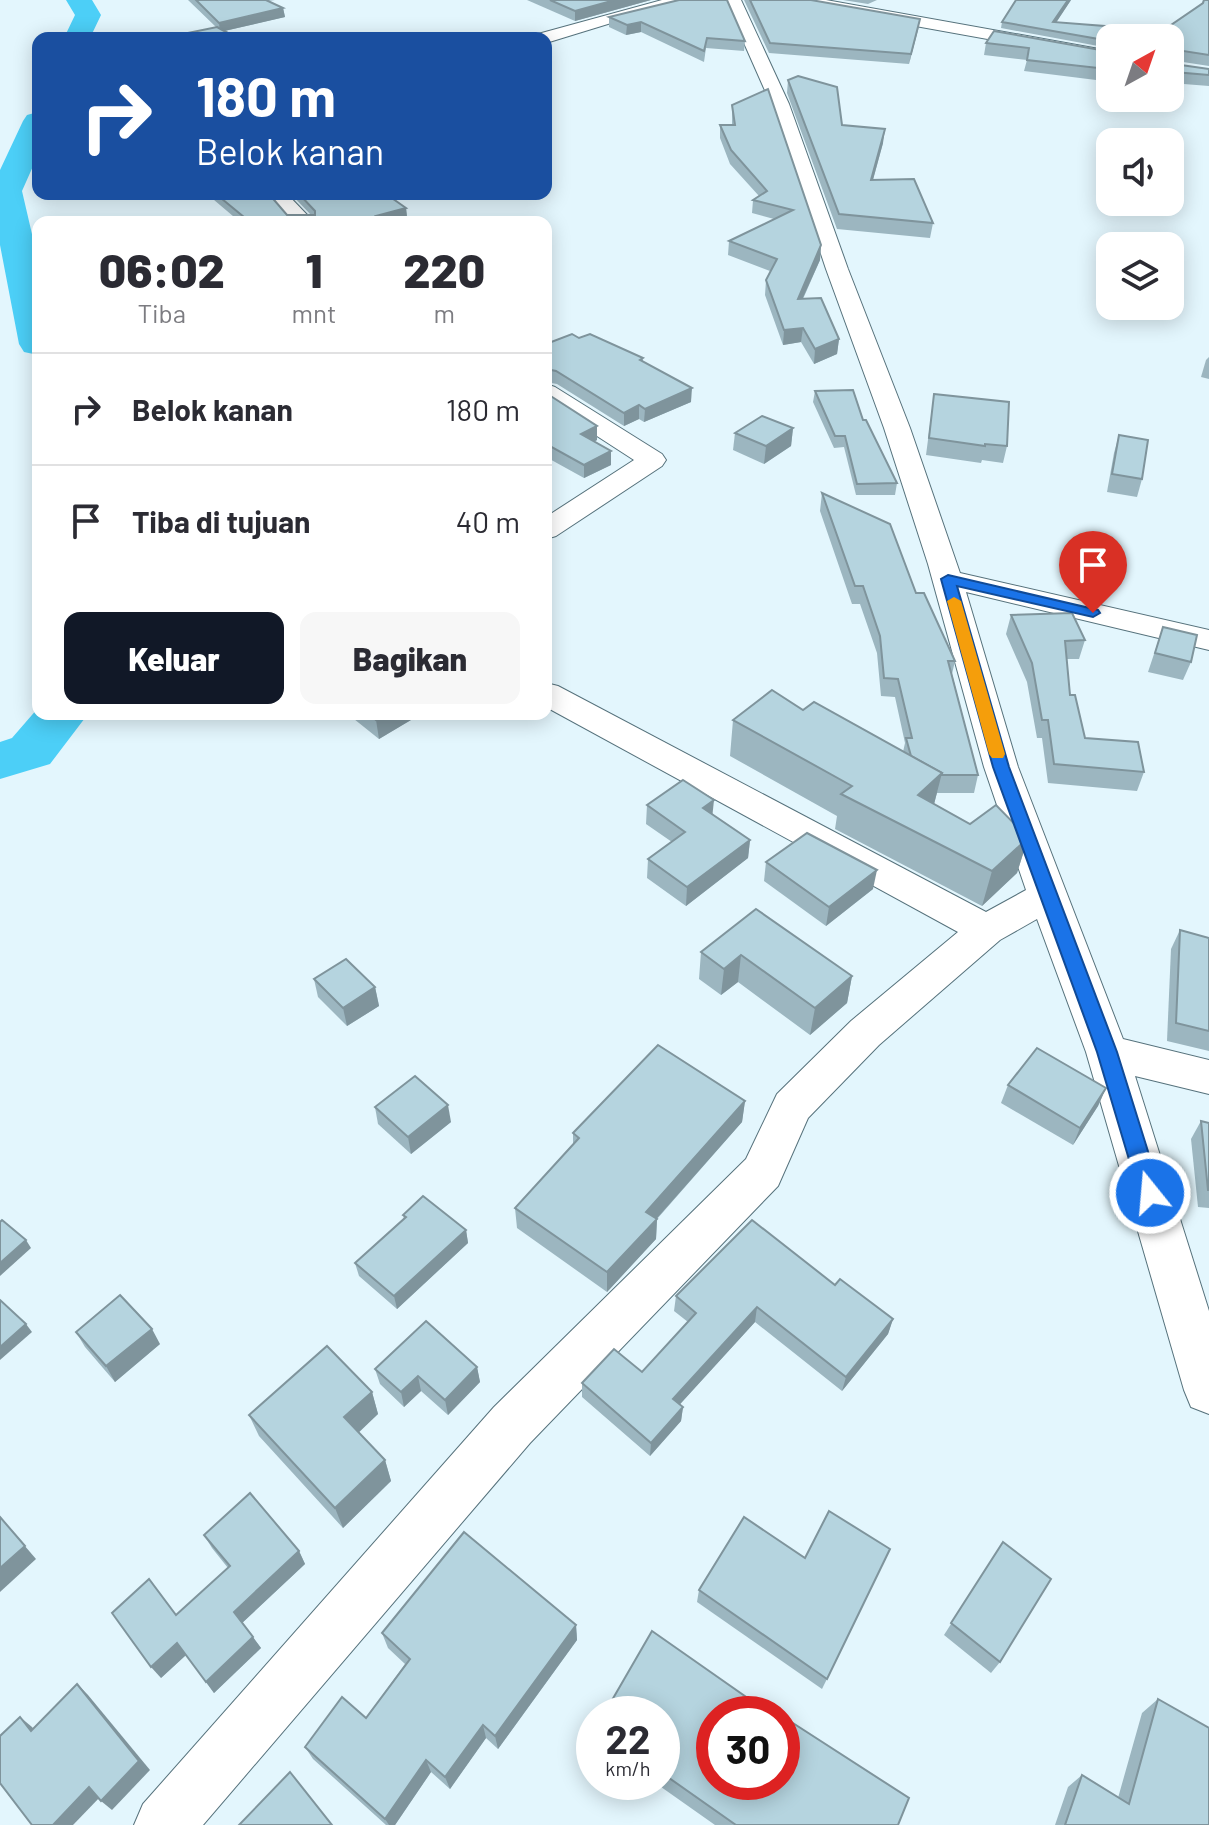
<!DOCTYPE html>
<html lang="id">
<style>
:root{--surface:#fff;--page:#f7f7f7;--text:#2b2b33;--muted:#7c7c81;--line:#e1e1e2;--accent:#111827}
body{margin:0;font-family:Barlow,sans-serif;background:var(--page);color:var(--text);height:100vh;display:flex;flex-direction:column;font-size:30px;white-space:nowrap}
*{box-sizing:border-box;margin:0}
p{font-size:26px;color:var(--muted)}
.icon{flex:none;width:44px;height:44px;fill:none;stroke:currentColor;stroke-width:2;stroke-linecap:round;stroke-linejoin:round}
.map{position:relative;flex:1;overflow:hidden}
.panel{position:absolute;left:32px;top:216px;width:520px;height:504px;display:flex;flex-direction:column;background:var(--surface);border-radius:16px;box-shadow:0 4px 20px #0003}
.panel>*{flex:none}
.hud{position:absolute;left:32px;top:32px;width:520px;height:168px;border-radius:16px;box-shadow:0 4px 20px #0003;background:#1a4fa0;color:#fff;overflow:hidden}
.needle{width:52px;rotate:40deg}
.buttons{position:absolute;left:1096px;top:24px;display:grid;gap:16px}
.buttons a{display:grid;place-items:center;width:88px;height:88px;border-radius:16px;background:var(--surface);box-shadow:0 4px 20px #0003;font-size:40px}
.speed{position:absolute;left:576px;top:1696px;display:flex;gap:16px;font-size:40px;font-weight:700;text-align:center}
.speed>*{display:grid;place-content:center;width:104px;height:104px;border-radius:50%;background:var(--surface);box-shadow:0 4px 20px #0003;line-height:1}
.speed small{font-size:20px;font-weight:400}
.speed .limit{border:12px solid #d22;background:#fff;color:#111}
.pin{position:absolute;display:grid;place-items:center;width:68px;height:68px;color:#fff;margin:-82px -34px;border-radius:50% 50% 50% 0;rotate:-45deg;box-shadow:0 0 8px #0007}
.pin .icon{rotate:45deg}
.me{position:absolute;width:88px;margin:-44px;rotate:343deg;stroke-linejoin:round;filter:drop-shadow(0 0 6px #0008)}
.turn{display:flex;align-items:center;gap:28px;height:168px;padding:0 32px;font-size:36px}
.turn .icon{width:104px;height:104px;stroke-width:2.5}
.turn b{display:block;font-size:56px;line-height:68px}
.eta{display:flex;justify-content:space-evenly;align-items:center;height:136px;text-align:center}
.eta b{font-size:48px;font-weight:800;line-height:56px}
.action{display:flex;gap:16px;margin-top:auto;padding:16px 32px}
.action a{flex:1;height:92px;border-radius:16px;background:var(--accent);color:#fff;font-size:32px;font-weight:800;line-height:92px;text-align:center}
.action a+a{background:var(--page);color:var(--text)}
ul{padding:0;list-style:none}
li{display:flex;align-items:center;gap:24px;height:112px;padding:0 32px;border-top:2px solid var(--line)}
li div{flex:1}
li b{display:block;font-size:30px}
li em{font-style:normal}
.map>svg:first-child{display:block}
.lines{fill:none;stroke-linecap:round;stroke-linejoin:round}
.river{fill:#4ccff7;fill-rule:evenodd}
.minor-casing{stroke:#56727c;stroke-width:2}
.minor{fill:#fff;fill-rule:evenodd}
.wall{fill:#9cb6c0}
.shaded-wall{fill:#7f949c}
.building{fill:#b5d4df;stroke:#7f949c;stroke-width:2}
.route{fill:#1a73e8;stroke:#114b97;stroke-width:2}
.slow{fill:#f59e0b}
</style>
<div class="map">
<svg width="1209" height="1825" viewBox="0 0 1209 1825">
<rect width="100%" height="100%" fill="#e3f6fd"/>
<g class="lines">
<g class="river">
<path d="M66 0H92L101 15 90 38H64L75 15Z"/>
<path d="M38 112V155L22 191 38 260V355L24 352 19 344 0 245V170L23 121 27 115Z"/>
<path d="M38 708V714H88L50 764 0 779V742L12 738Z"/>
</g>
<g class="minor-casing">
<g id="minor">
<path d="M662 0H696L694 3 647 12 546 43V38H536L538 34Z"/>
<path d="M725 0H741L789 104 848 269 910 428 960 573 1209 630V650L966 592 1018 767 1123 1039 1209 1060V1094L1135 1076 1209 1311V1414L1191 1407 1184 1390 1086 1052 1037 919 1000 940 879 1045 808 1118 778 1186 530 1443 203 1825H134L143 1804 494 1407 746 1159 777 1094 851 1021 958 932 546 707V683L558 686 986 912 1026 890 984 767 928 564 884 428 826 269 771 104Z"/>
<path d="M791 0H826L1110 51V61L799 5Z"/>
<path d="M265 194H287L314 222H291Z"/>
<path d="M546 384 555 387 662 454 666 460 662 466 556 536 546 539V517L634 460 546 403Z"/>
</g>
</g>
<use href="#minor" class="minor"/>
</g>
<g class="wall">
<path d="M188 0H275L268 1 283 8 285 17 224 31 237 38H184L183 34 216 27Z"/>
<path d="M527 0H651L575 21Z"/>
<path d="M744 0H812L920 19 909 64 769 53Z"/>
<path d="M843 0H877L868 4Z"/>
<path d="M1071 0 1056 22 1117 27 1114 38H1110L1109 48 1001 28 1002 22Z"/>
<path d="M1203 0H1209V66L1170 60V38L1202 4Z"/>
<path d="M609 17 745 41 744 51 706 48 704 62 641 32 626 35 609 27Z"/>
<path d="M994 31 1103 63 1096 80 1024 71 1027 60 984 55 986 43Z"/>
<path d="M1174 64 1209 69V86L1171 83V74Z"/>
<path d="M788 80 842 125 883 143 873 180 933 223 930 238 837 229 787 93Z"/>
<path d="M732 105 821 245 820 260 803 299 839 339 837 354 814 364 801 342 783 345 765 295 766 280 770 271 728 255 729 241 774 219 752 213 753 200 759 196 730 164 720 138V125H732Z"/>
<path d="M207 194H269L287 215H311L291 194H386L406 208 407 217 390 222H240Z"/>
<path d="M579 338 643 358V361L691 402 644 422 639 419 624 426 557 384 546 382V344Z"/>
<path d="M1209 357V379L1201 377 1206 360Z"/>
<path d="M815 391 863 420 897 483 895 495H856L844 447 834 448 813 402Z"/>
<path d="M546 393 597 440 594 442 611 465 584 478 546 457Z"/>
<path d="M934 394 1007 446 1003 463 982 460 981 463 926 455Z"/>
<path d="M793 428 791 446 764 464 733 450 735 433Z"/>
<path d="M1119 435 1142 479 1137 497 1107 492 1114 453Z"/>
<path d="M822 493 916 593 955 661 952 674 978 775 974 793H937L934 804 970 824 1028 838 1017 873 982 906 835 829 837 816 730 756 733 720 803 710 903 752 905 743 895 697 881 696 877 653 860 604H852L820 511Z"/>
<path d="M1011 615 1085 640 1079 659H1067L1070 695 1085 738 1144 772 1137 791 1048 783 1042 738H1037L1027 682 1006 634Z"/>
<path d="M1163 627 1191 662 1183 680 1148 672Z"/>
<path d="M353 714H421L379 739 354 719Z"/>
<path d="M647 805 713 815 750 840 748 858 686 906 647 878 648 859 672 842 646 824Z"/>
<path d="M766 862 873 889 826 926 764 881Z"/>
<path d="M756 909 852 976 847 1003 810 1035 738 982 721 995 699 979 701 952Z"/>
<path d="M1180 930 1209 938V1051L1167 1041 1171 949Z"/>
<path d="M314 979 375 987 379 1006 347 1026 318 997Z"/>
<path d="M1008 1085 1106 1088 1098 1106 1073 1145 1001 1103Z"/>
<path d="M745 1101 742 1122 657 1219 656 1239 607 1292 517 1228 515 1208 573 1144V1133Z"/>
<path d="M375 1107 451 1122 411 1154 378 1124Z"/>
<path d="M1201 1121 1209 1123V1208L1198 1207 1191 1139Z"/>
<path d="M403 1215 466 1230 468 1243 397 1309 359 1276 355 1263 404 1219Z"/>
<path d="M835 1285 893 1319 888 1334 842 1391 755 1322 680 1404 683 1407 681 1421 650 1456 582 1397V1383L642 1372 688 1322 674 1311 676 1296Z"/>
<path d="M76 1332 160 1344 115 1382 85 1347Z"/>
<path d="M477 1367 480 1382 448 1415 421 1391 404 1407 380 1384 375 1369Z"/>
<path d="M372 1392 378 1414 358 1432 385 1460 391 1481 343 1528 259 1436 249 1415Z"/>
<path d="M204 1535 299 1551 305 1564 242 1623 261 1648 214 1693 186 1655 161 1678 176 1615 228 1568 212 1548Z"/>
<path d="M1003 1542 1000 1662 991 1673 944 1635Z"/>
<path d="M805 1558 884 1562 822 1689 697 1602 699 1590Z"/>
<path d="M576 1625 577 1640 498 1749 486 1738 450 1789 431 1772 395 1825H386L313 1759 305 1747 366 1718 405 1664 388 1648 382 1633Z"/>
<path d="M1158 1699 1209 1825H1055L1068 1787 1082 1775 1118 1798 1142 1713Z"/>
<path d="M662 1714 898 1825H715L654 1782H662Z"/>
</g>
<g class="shaded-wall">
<path d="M615 0H651L575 21V11Z"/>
<path d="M1068 0H1071L1052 29 1053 22Z"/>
<path d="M283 8 285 17 220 32 219 23Z"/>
<path d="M920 19 918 30 909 64 911 54Z"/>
<path d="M641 22V32L626 35 627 25Z"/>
<path d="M1106 51 1103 63 1096 80 1098 68Z"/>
<path d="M885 129 883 143 869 194 871 180Z"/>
<path d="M406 208 407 217 390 222H377L376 216Z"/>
<path d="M821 245 820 260 796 313 798 299Z"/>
<path d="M803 328 801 342 783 345 784 330Z"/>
<path d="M839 339 837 354 814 364 815 349Z"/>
<path d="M692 388 691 402 644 422 645 409Z"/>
<path d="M639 405V419L624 426V413Z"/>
<path d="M597 426V440L581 448V434Z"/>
<path d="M793 428 791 446 764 464 766 446Z"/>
<path d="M611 451V465L584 478V465Z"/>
<path d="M387 714H421L379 739 376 720Z"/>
<path d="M942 773 933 808 910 830 918 795Z"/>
<path d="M714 800 712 819 703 808Z"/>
<path d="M1028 838 1017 873 982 906 992 871Z"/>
<path d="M750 840 748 858 686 906 687 887Z"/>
<path d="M877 870 873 889 826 926 829 907Z"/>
<path d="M741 955 738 982 721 995 724 969Z"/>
<path d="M852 976 847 1003 810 1035 815 1008Z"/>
<path d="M375 987 379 1006 347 1026 343 1008Z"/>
<path d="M1106 1088 1098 1106 1073 1145 1080 1128Z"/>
<path d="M745 1101 742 1122 650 1226 657 1219 656 1239 607 1292V1272L646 1212Z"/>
<path d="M448 1105 451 1122 411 1154 408 1137Z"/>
<path d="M466 1230 468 1243 397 1309 394 1296Z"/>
<path d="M26 1240 31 1248 0 1276V1263Z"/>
<path d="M757 1307 755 1322 672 1413 673 1399Z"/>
<path d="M893 1319 888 1334 842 1391 846 1377Z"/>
<path d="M26 1324 32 1332 0 1360V1347Z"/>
<path d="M152 1329 160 1344 115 1382 106 1366Z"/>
<path d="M477 1367 480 1382 448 1415 445 1400Z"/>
<path d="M418 1376 421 1391 404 1407 401 1392Z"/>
<path d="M372 1392 378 1414 352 1439 344 1417Z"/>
<path d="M683 1407 681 1421 650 1456 651 1443Z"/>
<path d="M385 1460 391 1481 343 1528 335 1508Z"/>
<path d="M0 1517 36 1559 0 1592Z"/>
<path d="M299 1551 305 1564 241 1624 234 1612Z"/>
<path d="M576 1625 577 1640 498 1749 495 1736Z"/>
<path d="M253 1637 261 1648 214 1693 206 1682Z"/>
<path d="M177 1643 186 1655 161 1678 151 1667Z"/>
<path d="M77 1684 88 1695 150 1770 112 1810 101 1801Z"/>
<path d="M20 1717 32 1727 43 1741 31 1731Z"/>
<path d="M483 1725 486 1738 450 1789 445 1777Z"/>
<path d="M426 1760 431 1772 395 1825H389L385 1819Z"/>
<path d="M89 1787 101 1796 73 1825H53Z"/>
</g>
<g class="building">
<path d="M196 0H266L283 8 219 23Z"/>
<path d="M550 0H615L575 11Z"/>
<path d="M679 0H727L745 41 707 38 704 51 641 22 627 25 609 17Z"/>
<path d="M750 0H811L920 19 911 54 770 43Z"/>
<path d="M1016 0H1068L1053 22 1117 27 1112 38H1110V41L1002 22Z"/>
<path d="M1204 0H1209V55L1170 49V38H1152L1203 3Z"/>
<path d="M217 27 237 38H185L183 34Z"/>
<path d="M994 31 1106 51 1098 68 1027 60 1029 48 986 43Z"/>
<path d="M1174 64 1209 69V75L1174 72Z"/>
<path d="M798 76 837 87 842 125 885 129 871 180 914 179 933 223 839 214 788 80Z"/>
<path d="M768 89 821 245 798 299 821 298 839 339 815 349 803 328 784 330 766 280 777 259 729 241 793 210 753 200 767 191 731 150 720 125H735L732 105Z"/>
<path d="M216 194H269L287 215H315V211L299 194H386L406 208 376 216 383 222H250Z"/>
<path d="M572 334 579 338 590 334 643 358 640 360 692 388 645 409 639 405 624 413 556 371 546 369V344Z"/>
<path d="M853 390 863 420H866L897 483 857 484 845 436H835L815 391Z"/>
<path d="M546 393 597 426 581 434 611 451 584 465 546 444Z"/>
<path d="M934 394 1009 402 1007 446 985 444V446L929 438Z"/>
<path d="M762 416 793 428 766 446 735 433Z"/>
<path d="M1119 435 1148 440 1142 479 1112 474Z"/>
<path d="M822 493 890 524 916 593H924L955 661H948L978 775H941L942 773 911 756 906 738H912L898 679 884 678 880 636 863 586H855Z"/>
<path d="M1072 613 1085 640 1065 641 1070 695H1075L1085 738 1138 742 1144 772 1054 764 1048 720H1042L1032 663 1011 615Z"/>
<path d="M1163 627 1197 635 1191 662 1155 653Z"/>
<path d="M772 690 803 710 814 702 942 773 918 795 970 824 996 805 1028 838 992 871 841 794 852 786 733 720Z"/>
<path d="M369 714H387L376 720Z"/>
<path d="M683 780 714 800 703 808 750 840 687 887 648 859 685 832 647 805Z"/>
<path d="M807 833 877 870 829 907 766 862Z"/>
<path d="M756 909 852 976 815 1008 741 955 724 969 701 952Z"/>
<path d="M1180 930 1209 938V1031L1176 1023Z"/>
<path d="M346 959 375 987 343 1008 314 979Z"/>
<path d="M658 1045 745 1101 646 1212 657 1219 607 1272 515 1208 579 1138 573 1133Z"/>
<path d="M1037 1048 1106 1088 1080 1128 1008 1085Z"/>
<path d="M415 1076 448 1105 408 1137 375 1107Z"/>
<path d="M1201 1121 1209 1123V1190H1208Z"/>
<path d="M423 1196 466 1230 394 1296 355 1263 406 1217 403 1215Z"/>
<path d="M2 1220 26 1240 0 1263V1222Z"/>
<path d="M752 1220 835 1285 840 1279 893 1319 846 1377 757 1307 673 1399 683 1407 651 1443 582 1383 614 1349 642 1372 696 1313 676 1296Z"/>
<path d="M120 1295 152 1329 106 1366 76 1332Z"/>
<path d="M0 1300 26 1324 0 1347Z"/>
<path d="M426 1321 477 1367 445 1400 418 1376 401 1392 375 1369Z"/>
<path d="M327 1346 372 1392 344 1417 385 1460 335 1508 249 1415Z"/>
<path d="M250 1493 299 1551 234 1612 253 1637 206 1682 177 1643 151 1667 112 1613 149 1579 176 1615 230 1566 204 1535Z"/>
<path d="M829 1511 890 1549 827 1679 699 1590 744 1517 805 1558Z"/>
<path d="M0 1517 25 1546 0 1568Z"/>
<path d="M464 1532 576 1625 495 1736 483 1725 445 1777 426 1760 385 1819 305 1747 342 1697 366 1718 410 1659 382 1633Z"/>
<path d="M1003 1542 1051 1579 1000 1662 951 1623Z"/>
<path d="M652 1631 762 1708 764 1704 779 1714H714V1782H782V1716L909 1798 898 1825H736L662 1773V1714H604Z"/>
<path d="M77 1684 139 1761 101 1801 89 1787 53 1825H32L0 1783V1736L20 1717 31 1731Z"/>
<path d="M1158 1699 1209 1728V1825H1065L1082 1775 1129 1804Z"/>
<path d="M290 1772 332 1825H239Z"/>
</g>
<path class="route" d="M948 575 1098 610 1100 613 1093 617 957 586 1009 767 1117 1052 1161 1193 1157 1199 1150 1202 1142 1199 1139 1193 1097 1052 993 767 941 579Z"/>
<path class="slow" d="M954 597 961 601 1005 754 1003 758H992L989 754 947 601Z"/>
</svg>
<div class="buttons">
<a><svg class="needle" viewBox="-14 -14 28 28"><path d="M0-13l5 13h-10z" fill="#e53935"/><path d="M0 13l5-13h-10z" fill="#7c7c81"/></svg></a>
<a><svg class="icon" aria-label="sound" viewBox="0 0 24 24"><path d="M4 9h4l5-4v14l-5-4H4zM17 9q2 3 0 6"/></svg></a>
<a><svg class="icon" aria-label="layers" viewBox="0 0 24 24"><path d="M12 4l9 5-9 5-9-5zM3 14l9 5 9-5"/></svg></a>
</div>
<div class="speed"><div>22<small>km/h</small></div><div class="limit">30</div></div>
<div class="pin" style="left:1093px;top:613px;background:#d93025"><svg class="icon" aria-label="arrive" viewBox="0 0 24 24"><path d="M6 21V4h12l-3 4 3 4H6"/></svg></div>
<svg class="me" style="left:1150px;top:1193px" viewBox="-20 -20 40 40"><circle r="17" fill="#1a73e8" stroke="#fff" stroke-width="3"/><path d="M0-11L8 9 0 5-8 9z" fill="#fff"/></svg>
<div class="hud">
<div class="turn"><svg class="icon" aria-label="right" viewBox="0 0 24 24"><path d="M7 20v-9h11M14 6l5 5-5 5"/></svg><div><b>180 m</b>Belok kanan</div></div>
</div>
<section class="panel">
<div class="eta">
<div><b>06:02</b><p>Tiba</p></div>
<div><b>1</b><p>mnt</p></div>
<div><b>220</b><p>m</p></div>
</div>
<ul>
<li><svg class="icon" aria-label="right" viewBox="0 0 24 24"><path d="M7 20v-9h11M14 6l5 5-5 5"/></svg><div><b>Belok kanan</b></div><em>180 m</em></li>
<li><svg class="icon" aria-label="arrive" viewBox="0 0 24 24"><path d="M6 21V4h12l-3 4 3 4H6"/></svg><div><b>Tiba di tujuan</b></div><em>40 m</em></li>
</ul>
<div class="action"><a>Keluar</a><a>Bagikan</a></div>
</section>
</div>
